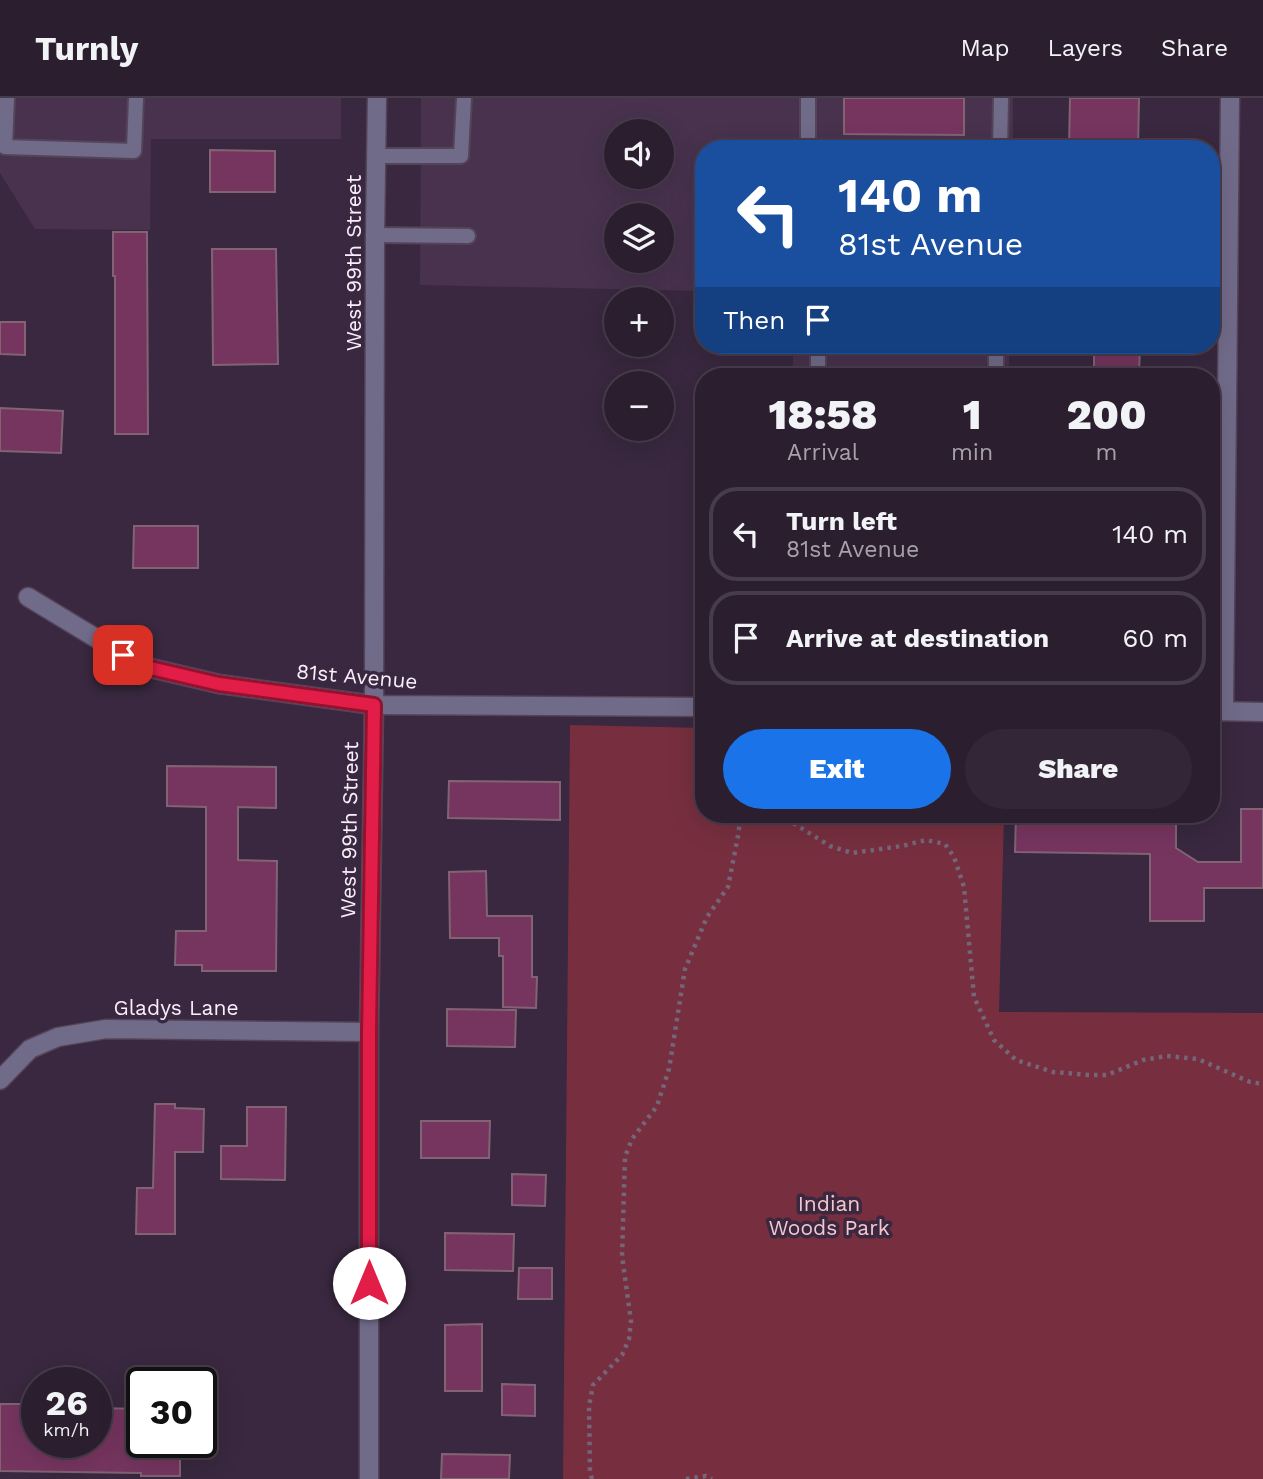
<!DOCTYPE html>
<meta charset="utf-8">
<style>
:root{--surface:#2b1e2f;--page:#332737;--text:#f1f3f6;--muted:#a6a2aa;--line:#473c4b;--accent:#1a73e8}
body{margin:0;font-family:"Work Sans",sans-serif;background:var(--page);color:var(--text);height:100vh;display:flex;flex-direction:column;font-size:26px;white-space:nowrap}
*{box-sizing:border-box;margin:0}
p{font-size:23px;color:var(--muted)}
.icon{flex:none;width:38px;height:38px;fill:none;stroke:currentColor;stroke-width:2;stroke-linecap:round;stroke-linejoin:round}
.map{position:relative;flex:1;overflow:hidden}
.panel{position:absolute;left:695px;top:270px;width:525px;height:455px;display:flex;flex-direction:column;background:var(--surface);border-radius:28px;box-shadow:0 7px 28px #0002,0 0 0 2px var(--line)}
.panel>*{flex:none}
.top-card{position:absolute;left:695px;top:42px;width:525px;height:214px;border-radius:28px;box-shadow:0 7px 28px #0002,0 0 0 2px var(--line);background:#1a4fa0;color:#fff;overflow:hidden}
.fabs{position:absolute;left:604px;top:21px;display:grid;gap:14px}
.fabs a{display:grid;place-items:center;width:70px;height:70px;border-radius:50%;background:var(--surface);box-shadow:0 7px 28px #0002,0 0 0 2px var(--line);font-size:35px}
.speed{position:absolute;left:21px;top:1269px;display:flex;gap:14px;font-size:35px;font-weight:700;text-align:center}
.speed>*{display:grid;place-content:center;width:91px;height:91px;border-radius:50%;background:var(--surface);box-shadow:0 7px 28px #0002,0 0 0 2px var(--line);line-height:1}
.speed small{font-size:18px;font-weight:400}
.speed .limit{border:4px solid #111;border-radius:10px;background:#fff;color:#111}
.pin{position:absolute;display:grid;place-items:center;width:60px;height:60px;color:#fff;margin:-30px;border-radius:14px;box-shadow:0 4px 10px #0006}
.me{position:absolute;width:77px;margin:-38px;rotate:0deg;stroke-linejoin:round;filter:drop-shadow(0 0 5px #0008)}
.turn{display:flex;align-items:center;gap:24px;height:147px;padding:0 28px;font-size:32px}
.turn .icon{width:91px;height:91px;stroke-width:2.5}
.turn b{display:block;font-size:49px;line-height:60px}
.then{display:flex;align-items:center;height:66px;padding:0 28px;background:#0003;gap:14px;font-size:26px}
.eta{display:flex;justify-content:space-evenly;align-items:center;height:119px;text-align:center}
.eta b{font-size:42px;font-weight:800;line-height:49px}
.primary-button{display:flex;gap:14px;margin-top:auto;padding:14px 28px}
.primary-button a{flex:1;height:80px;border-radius:42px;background:var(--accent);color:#fff;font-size:28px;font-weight:800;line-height:80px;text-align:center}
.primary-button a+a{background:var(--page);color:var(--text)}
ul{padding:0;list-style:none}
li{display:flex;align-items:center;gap:21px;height:94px;margin:0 14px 10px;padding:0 14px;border:4px solid var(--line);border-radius:28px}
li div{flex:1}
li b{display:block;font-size:26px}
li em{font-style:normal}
header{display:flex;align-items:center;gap:42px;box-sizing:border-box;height:98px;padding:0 35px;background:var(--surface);border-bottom:2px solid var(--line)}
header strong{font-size:33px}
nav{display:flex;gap:38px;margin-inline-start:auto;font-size:24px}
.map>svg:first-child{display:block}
.built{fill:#48324e;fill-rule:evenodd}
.green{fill:#772f3f}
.building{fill:#76355f;stroke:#816374;stroke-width:2}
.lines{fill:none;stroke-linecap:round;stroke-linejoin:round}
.service-casing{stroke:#544459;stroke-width:18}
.minor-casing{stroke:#544459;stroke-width:21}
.path{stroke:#746579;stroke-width:4.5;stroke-dasharray:3.5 5;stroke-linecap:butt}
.service{stroke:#716b8a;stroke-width:14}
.minor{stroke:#716b8a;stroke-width:18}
.route-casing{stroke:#92132f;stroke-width:18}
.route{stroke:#e11d48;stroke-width:12}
.labels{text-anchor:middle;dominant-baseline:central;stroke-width:7;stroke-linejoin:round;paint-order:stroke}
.street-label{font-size:21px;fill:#f9eefc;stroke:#39283f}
.park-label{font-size:21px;fill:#f5c6cd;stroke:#39283f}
</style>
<header>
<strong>Turnly</strong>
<nav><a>Map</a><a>Layers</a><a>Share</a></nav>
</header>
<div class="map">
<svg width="1263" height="1381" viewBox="0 0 1263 1381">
<rect width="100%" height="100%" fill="#39283f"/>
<g class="built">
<path d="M0 0H341V41H151L150 132 35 131 0 75Z"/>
<path d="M421 0H1013V51H704L703 193 420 187ZM616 33H662V79H616ZM616 117H662V163H616Z"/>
<rect x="793" y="247" width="216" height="31"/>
</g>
<path class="green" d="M570 627 703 630 704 716H1004L999 914 1263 915V1381H563Z"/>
<g class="building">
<path d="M844 0H964V37L844 36Z"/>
<path d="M1070 0H1139L1138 51H1069Z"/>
<path d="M210 52 275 53V94H210Z"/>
<path d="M113 134H147L148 336H115V178H113Z"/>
<path d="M212 151H276L278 266 213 267Z"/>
<path d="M0 224H25V257L0 256Z"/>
<path d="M1094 247H1140L1139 278H1109V271H1094Z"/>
<path d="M0 310 63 313 61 355 0 353Z"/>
<path d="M134 428H198V470H133Z"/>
<path d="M167 668 276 669V710L238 709V762L277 763 276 873H202V867H175L176 833H206V709L167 708Z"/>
<path d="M449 683 560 684V722L448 720Z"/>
<path d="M1241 711H1263V790H1204V823H1150V756L1015 754 1016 716H1176V750L1198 764H1241Z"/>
<path d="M486 773 487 818H532V879H537L536 910 503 909V858H499V840H450L449 774Z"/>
<path d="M447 911 516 912 515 949 447 948Z"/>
<path d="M155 1006H175V1010L204 1011 203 1054H175V1136H136L137 1090H153Z"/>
<path d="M247 1009H286L285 1082 221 1081V1048H247Z"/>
<path d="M421 1023H490L489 1060H421Z"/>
<path d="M512 1076 546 1077 545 1108 512 1107Z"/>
<path d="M445 1135 514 1136 513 1173 445 1172Z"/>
<path d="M519 1170H552V1201H518Z"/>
<path d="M482 1226V1293H445V1227Z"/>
<path d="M502 1286 535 1287V1318L502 1317Z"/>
<path d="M0 1306H37V1344H96V1310L142 1311V1344H180V1378H141V1375L0 1373Z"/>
<path d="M442 1356 510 1357 509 1381H441Z"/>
</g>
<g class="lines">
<g class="service-casing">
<g id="service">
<path d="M7 0 5 49 134 53 136 0"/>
<path d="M808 0V51"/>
<path d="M1000 51 1001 0"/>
<path d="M376 58H461L464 0"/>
<path d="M375 137 468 138"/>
<path d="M818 247V278"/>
<path d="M996 278V247"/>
</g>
</g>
<g class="minor-casing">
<g id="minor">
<path d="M28 499 142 568 219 586 374 607 704 609"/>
<path d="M1211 613 1263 614"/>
<path d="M1224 613 1230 0"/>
<path d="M0 982 30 951 58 939 106 931 369 934"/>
<path d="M369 1381V934L374 607 375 137 377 0"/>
</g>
</g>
<g class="path">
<path d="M779 716 830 748 852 755 902 748 926 742 945 746 954 759 964 789 974 899 994 942 1016 962 1053 974 1090 977H1107L1143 962 1167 958 1198 961 1250 984 1263 986"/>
<path d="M592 1381 590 1374 589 1308 593 1287 622 1257 629 1241 631 1223 622 1158 625 1059 632 1041 657 1008 669 971 685 871 707 819 728 789 738 738 741 716"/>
<path d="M686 1381 706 1378 712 1381"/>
</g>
<use href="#service" class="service"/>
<use href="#minor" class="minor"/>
</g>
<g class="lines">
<g class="route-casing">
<path id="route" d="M123 557 142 568 219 586 374 607 369 934V1185"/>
</g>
<use href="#route" class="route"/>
</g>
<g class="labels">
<g class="street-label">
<text transform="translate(353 165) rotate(-90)">West 99th Street</text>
<text transform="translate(357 578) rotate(5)">81st Avenue</text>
<text transform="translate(349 732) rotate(-89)">West 99th Street</text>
<text x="176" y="909">Gladys Lane</text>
</g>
<g class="park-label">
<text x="829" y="1105">Indian<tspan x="829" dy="24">Woods Park</tspan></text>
</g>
</g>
</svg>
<div class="fabs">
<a><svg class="icon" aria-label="sound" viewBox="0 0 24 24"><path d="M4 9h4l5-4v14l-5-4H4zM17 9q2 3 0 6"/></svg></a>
<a><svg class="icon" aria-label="layers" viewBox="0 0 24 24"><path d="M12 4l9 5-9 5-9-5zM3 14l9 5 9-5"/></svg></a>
<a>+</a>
<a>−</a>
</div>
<div class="speed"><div>26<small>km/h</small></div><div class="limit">30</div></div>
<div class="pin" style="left:123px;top:557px;background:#d93025"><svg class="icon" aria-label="arrive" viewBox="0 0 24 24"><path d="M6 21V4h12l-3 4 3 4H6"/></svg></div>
<svg class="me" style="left:369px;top:1185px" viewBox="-20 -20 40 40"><circle r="19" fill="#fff"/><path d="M0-13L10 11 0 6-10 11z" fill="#e11d48"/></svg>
<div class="top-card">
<div class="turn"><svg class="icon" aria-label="left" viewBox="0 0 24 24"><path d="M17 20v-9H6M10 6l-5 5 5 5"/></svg><div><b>140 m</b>81st Avenue</div></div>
<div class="then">Then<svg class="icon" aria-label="arrive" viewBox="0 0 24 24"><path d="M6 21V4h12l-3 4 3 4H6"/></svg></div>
</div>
<section class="panel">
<div class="eta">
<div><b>18:58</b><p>Arrival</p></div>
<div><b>1</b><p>min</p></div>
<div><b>200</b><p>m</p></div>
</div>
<ul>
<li><svg class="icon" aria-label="left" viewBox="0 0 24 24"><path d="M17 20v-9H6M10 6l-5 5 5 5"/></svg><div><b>Turn left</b><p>81st Avenue</p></div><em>140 m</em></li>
<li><svg class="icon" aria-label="arrive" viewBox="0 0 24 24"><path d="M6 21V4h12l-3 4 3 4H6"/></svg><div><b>Arrive at destination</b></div><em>60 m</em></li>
</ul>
<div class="primary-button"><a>Exit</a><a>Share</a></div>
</section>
</div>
